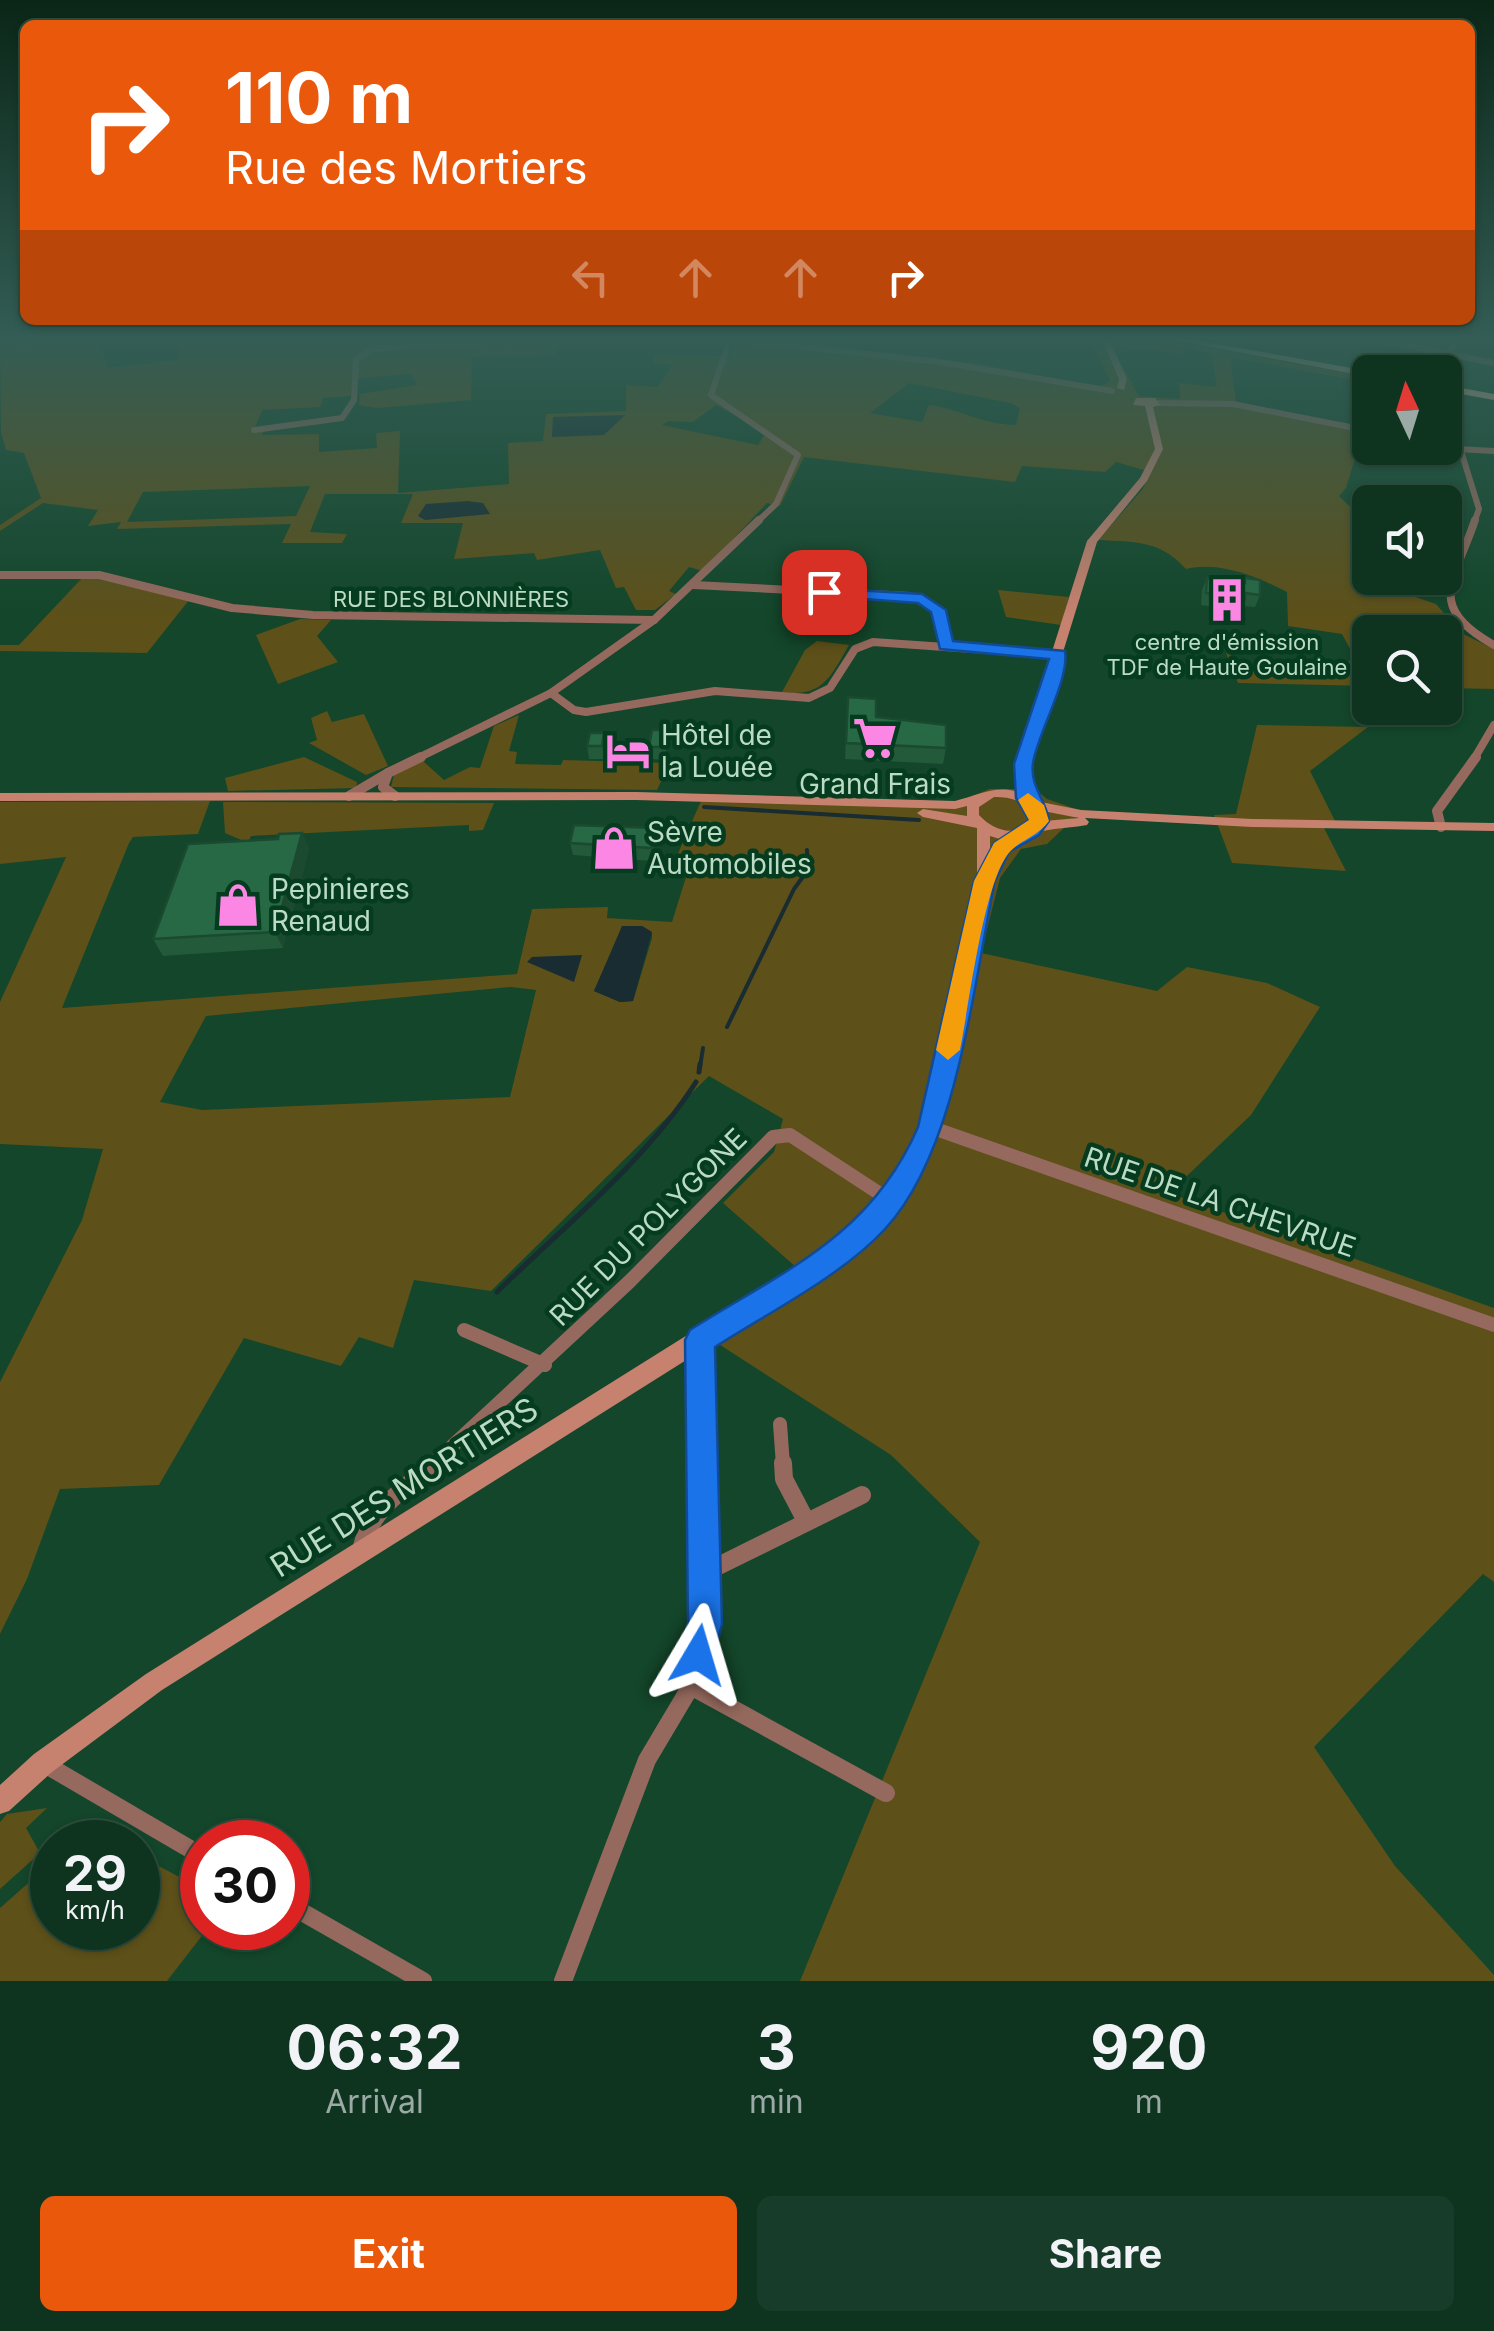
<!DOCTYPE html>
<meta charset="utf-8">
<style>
:root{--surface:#0e3420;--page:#173c29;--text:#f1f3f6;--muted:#9baaa5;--line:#2e4f3e;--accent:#ea580c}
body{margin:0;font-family:Inter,sans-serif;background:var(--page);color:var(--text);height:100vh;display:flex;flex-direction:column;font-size:38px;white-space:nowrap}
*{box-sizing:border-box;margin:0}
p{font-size:32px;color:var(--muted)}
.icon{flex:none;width:55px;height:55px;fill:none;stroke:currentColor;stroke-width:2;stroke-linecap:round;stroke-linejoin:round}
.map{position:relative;height:1981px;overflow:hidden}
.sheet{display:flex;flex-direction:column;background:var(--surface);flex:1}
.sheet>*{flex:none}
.top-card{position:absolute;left:20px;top:20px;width:1455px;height:305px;border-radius:15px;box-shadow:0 2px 8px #0004,0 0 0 2px var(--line);background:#ea580c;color:#fff;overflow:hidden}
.needle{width:65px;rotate:356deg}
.controls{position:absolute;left:1352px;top:355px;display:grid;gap:20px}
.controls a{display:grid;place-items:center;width:110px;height:110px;border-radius:15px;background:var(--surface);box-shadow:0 2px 8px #0004,0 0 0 2px var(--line);font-size:50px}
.speed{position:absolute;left:30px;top:1820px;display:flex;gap:20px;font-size:50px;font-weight:700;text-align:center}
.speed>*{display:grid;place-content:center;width:130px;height:130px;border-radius:50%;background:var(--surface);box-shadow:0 2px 8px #0004,0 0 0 2px var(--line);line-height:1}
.speed small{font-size:25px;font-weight:400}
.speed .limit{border:15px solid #d22;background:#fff;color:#111}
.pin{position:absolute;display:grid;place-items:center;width:85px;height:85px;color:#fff;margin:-42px;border-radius:20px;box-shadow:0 5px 15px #0006}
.me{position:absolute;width:110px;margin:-55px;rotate:7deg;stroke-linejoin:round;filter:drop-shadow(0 0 8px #0008)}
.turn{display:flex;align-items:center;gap:35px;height:210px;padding:0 40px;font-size:45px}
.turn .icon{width:130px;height:130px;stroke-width:2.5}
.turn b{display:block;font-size:70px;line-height:85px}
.lanes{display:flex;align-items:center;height:95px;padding:0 40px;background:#0003;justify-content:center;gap:50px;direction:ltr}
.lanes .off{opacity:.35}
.eta{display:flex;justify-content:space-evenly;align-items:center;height:170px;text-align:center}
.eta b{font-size:60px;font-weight:700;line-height:70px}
.button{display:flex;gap:20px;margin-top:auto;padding:20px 40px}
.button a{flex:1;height:115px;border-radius:15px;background:var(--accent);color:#fff;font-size:40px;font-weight:700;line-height:115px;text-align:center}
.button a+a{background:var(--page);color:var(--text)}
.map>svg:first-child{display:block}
.green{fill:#5d5019;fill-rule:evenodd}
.water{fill:#182c31}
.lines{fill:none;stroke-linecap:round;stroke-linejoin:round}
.stream-far1{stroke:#182c31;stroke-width:4}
.stream{stroke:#182c31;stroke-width:5}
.street-far4{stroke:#95695d;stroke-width:6}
.street-far3{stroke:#95695d;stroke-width:8}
.street-far2{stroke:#95695d;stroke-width:10}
.street-far1{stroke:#95695d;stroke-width:14}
.street{stroke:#95695d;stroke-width:18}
.secondary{fill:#c7816f;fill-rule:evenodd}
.highway{fill:#f4b2a1;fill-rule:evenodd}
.wall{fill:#225a3a}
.shaded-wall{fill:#1b4a30}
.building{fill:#276944;stroke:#1b4a30;stroke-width:2.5}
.route{fill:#1a73e8;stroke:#114b97;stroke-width:2.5}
.slow{fill:#f59e0b}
.labels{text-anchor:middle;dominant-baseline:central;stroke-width:9;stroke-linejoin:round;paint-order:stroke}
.far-street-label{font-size:22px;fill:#bbdbc5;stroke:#053c20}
.far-poi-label{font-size:22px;fill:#bbdbc5;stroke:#053c20}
.poi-label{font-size:28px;fill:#bbdbc5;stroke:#053c20;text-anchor:start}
.street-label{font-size:28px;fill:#bbdbc5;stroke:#053c20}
.near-street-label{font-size:32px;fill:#bbdbc5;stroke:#053c20}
</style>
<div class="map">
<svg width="1494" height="1981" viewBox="0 0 1494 1981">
<rect width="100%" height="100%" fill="#13462a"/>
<g class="green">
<path d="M17 339H122L99 343 108 368 177 360 180 354 174 339H558L555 355 472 357 471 400 377 408 359 405 360 394 417 385 411 374 353 379 351 396 323 398 320 407 262 410 254 430 264 431 262 435 319 434V452L377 448 376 433 400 431 398 493 509 484 508 443 543 441 546 414 626 411V385L658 387 672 365 653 363 654 355 730 356 735 341 980 364 1098 387 1110 381 1090 339H1158L1370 377V383L1230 357 1236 403 1364 428 1346 488 1339 496 1370 526V532L1353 539 1365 563 1354 576 1436 604 1461 633 1494 649V689L1445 688V632H1370V686L1238 683 1226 653 1265 674 1356 660 1342 634 1288 626 1287 592C1257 577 1221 561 1186 569 1160 540 1135 542 1098 540L1142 490 1151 472 1116 462 1105 472 1022 466 1015 482 804 457 780 506 767 503 703 571 689 567 669 591 676 594 655 610H636L624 587 616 588 600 550 537 560 534 553 454 559 463 523H401L413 494H325L310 532 347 534 342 543H282L291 524 117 529 121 522 88 526 98 510 43 503 0 531V525L41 498 24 453 6 450 1 432 0 342ZM1112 347 1180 353 1185 347 1211 353 1217 387 1179 383 1180 399 1139 396ZM909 383 1011 403 1020 408 1016 425C980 424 961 409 929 405L922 422 870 413ZM716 405 766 432 758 445 662 425 669 421 693 422ZM310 486 296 516 127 522 143 492Z"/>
<path d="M84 576 189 600 147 653 0 651V645H19Z"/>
<path d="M998 590 1069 597 1061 625 1006 617Z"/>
<path d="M300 619 331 620 317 636 338 662 278 684 256 635Z"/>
<path d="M817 641 849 645C831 676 823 698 782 692L805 650Z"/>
<path d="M327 711 332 722 364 714 388 766 366 775 309 743 317 740 311 718Z"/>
<path d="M519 715 509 751 517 752 515 764 561 765 563 760 670 763 657 790 391 787 394 774 423 761 444 780 470 767 480 768 494 726Z"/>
<path d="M1257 725 1368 727 1310 771 1335 821 1321 822 1346 871 1232 863 1214 815 1236 814Z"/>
<path d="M304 757 357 782 356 788 228 791 225 778Z"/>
<path d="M989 789H1035L1047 799 1082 811 1047 844 1021 849 1000 878 981 953 1157 991 1187 967 1267 983 1320 1007 1251 1115 1169 1193 1494 1308V1582L1483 1574 1314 1747 1395 1866 1494 1975V1981H800L980 1542 891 1455 700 1332 797 1268 723 1203 774 1152 783 1119 709 1076 491 1291 414 1280 393 1348 359 1337 341 1366 244 1338 159 1485 60 1489 27 1579 0 1634V1382L82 1220 103 1149 0 1144V1002L66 857 0 864V802L210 801 198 834 133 837 129 843 62 1008 517 974 532 909 608 907 607 918 672 922 686 877 669 874 704 794 958 803ZM642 926 652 933V938L633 1001 620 1002 594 991 623 927ZM511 987 536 990 510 1097 202 1110 160 1102 206 1016Z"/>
<path d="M223 802 494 803 483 830 469 831V825L251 836 248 843 225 833Z"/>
<path d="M47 1808 26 1828 40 1853 0 1889V1822L7 1814Z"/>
<path d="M138 1855 202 1889V1928H208L167 1981H0V1908L52 1862V1928H138Z"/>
</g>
<g class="water">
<path d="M625 415 604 435 552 437 553 417Z"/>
<path d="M468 501 483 503 490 514 425 520 418 516 426 504Z"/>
<path d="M622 926H642L652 932 633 1001 620 1002 594 991Z"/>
<path d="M582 955 574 982 527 962 532 957Z"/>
</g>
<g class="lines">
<g class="stream-far1">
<path d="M704 807 919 820"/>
<path d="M727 1027 794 889 808 870 807 850"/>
<path d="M700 1067 703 1048"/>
</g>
<g class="stream">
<path d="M699 1072 700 1064"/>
<path d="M497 1292C564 1226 645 1162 696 1082"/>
</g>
<g class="street-far4">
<path d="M21 339 23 344"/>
<path d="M729 339 940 362 1112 391"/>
<path d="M730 339 711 395 798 455 776 504 756 523"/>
<path d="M1374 339 1494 363"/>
<path d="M1448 373 1449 353 1457 339"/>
<path d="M1156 403 1233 404 1370 431"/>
<path d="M254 430 342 418 354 400 356 360 371 349 522 339"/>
<path d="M1439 448 1494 451"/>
<path d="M1461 451 1479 509 1474 523"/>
</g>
<g class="street-far3">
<path d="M1475 520C1455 580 1424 606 1494 645"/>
<path d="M0 575H99L232 608 313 615 654 620"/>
<path d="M694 585 910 596 938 610 946 645"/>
<path d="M551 693 574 710 586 712 715 691 809 698 830 688 855 649 873 642 1059 655"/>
<path d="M416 759 551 693 654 620 759 520"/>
<path d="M1474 759 1494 725"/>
</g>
<g class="street-far2">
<path d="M388 773 421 757"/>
<path d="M349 796 388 773 383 787 395 796"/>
<path d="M1441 827 1437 811 1476 757"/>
</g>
<g class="street-far1">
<path d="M930 1127 1494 1325"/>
<path d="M464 1330 545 1365"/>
<path d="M700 1340 702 1465"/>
<path d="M780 1424 783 1465"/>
<path d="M432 1465 629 1282 773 1137 790 1135 891 1201"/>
</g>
<g class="street">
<path d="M783 1463 784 1479 806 1521"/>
<path d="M361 1552C367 1511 406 1488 434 1463"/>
<path d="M704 1573 862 1495"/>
<path d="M691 1686 886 1793"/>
<path d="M43 1763 202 1856"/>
<path d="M288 1904 423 1981"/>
<path d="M563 1981 647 1760 691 1686 705 1624 702 1463"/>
</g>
<g class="secondary">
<path d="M1102 339H1109L1127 379 1124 390 1117 388 1119 379Z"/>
<path d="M1136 398H1155L1160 405 1153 407 1163 449 1147 481 1097 542 1035 743 1030 764 1032 798 1036 801 1081 810 1252 819 1494 823V831L1252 827 1085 818 1089 822 1087 825C1059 830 1030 827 1008 849 1001 857 997 869 991 877L938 1127 919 1174 883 1225 859 1247 707 1347 162 1690 52 1772 9 1811 0 1814V1785L34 1754 146 1674 847 1235 871 1213 906 1165 922 1127 977 881V828L923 817 917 813 923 809 967 816V806L955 809 636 800 0 801V793L636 792 955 801C980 795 993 785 1019 792L1018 764 1023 743 1087 541 1140 478 1155 449 1145 406 1133 405ZM994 797C1011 797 1023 800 1033 815L1031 824C1012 836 994 831 979 815V807ZM1043 811 1079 818 1044 821ZM990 836 1003 840 996 845 990 856Z"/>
</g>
<g class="highway">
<path d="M1169 339H1189L1374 372H1370V377Z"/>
<path d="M1445 385 1494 394V400L1445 391Z"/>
</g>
</g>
<g class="wall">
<path d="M1207 578 1243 583 1245 578 1260 595 1255 607 1243 606 1240 611 1201 605 1202 590Z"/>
<path d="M848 697 876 717 946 748 943 764 845 759Z"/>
<path d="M604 733 606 746 604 759H589L587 746Z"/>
<path d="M667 743 665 760 651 759 649 747Z"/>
<path d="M302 833 309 849 283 948 163 956 153 939 278 839Z"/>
<path d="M655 840 652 861 573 855 570 843Z"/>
</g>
<g class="shaded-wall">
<path d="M604 733 606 746 604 759 602 746Z"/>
<path d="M654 828 655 840 652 861 651 848Z"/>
<path d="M302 833 309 849 283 948 275 932Z"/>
</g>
<g class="building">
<path d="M1207 578 1245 583V578L1260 580V595L1245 593V599L1206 593Z"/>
<path d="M848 697 876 699V717L946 725V748L846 743Z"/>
<path d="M652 730H666L664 747H649Z"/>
<path d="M590 733H604L602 746H587Z"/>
<path d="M574 825 654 828 651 848 570 843Z"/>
<path d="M302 833 275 932 153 939 188 844 278 839 279 834Z"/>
</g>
<linearGradient id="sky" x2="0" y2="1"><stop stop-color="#0a2617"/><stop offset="0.55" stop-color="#335d55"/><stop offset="1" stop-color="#335d55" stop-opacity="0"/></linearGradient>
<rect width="1494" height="616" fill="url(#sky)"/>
<path class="route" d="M819 588 922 594 946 610 953 641 1065 651C1070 679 1038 732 1033 763 1030 788 1046 799 1049 821L1039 835 1009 852 995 881C973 985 958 1150 885 1229 843 1275 768 1313 715 1347L722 1624 711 1667 698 1672 686 1667 681 1655 688 1624 685 1340 690 1330C785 1270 871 1236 918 1127L974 881 994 843 1029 820 1016 798 1014 764 1049 659 940 649 931 612 918 603 824 596 817 592Z"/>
<path class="slow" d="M1028 793 1044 805 1049 821C1038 837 1019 840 1008 854 983 887 969 1006 960 1050L948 1060 936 1050 974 881 994 843 1029 820 1018 800Z"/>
<defs>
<g id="building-bare" transform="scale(3.45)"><path d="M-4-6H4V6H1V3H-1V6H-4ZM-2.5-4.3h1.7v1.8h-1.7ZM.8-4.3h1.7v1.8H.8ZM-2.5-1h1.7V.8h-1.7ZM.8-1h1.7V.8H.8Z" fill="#fc86e4" stroke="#053c20" stroke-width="2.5" paint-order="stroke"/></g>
<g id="supermarket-bare" transform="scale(3.45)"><path d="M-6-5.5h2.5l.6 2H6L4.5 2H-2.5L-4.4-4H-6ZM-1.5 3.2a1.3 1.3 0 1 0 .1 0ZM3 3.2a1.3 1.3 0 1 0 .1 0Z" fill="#fc86e4" stroke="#053c20" stroke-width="2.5" paint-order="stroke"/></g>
<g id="hotel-bare" transform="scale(3.45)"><path d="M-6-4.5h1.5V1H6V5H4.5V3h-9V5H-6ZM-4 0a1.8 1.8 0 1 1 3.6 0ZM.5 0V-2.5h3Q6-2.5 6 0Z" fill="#fc86e4" stroke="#053c20" stroke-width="2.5" paint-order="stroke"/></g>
<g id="shop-bare" transform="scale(3.45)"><path d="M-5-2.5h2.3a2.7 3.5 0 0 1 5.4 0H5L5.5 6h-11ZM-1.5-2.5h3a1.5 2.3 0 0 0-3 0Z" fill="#fc86e4" stroke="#053c20" stroke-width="2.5" paint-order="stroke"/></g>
</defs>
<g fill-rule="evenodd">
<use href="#building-bare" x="1227" y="600"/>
<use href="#supermarket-bare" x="875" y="738"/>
<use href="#hotel-bare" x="628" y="751"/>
<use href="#shop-bare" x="614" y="848"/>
<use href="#shop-bare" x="238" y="905"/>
</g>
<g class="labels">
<g class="far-street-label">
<text x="451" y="599">RUE DES BLONNIÈRES</text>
</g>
<g class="far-poi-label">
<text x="1227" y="642">centre d'émission<tspan x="1227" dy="25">TDF de Haute Goulaine</tspan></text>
</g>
<g class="poi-label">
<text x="661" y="735">Hôtel de<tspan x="661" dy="32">la Louée</tspan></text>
<text x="875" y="784" text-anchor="middle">Grand Frais</text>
<text x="647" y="832">Sèvre<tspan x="647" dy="32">Automobiles</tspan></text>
<text x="271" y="889">Pepinieres<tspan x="271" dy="32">Renaud</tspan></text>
</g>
<g class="street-label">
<text transform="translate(1220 1202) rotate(19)">RUE DE LA CHEVRUE</text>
<text transform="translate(648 1227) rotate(-45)">RUE DU POLYGONE</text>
</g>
<g class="near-street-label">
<text transform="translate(404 1487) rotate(-32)">RUE DES MORTIERS</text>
</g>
</g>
</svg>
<div class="controls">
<a><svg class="needle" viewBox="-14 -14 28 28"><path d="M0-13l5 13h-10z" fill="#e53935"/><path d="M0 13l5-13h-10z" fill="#9baaa5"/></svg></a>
<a><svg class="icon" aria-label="sound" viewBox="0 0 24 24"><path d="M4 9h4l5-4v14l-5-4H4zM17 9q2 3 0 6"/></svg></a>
<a><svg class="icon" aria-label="search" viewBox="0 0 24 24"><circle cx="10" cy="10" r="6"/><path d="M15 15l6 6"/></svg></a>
</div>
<div class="speed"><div>29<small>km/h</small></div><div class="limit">30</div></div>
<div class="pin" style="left:824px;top:592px;background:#d93025"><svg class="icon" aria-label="arrive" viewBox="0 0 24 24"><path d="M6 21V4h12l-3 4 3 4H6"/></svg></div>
<svg class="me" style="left:698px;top:1655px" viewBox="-20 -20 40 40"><path d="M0-17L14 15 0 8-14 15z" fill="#1a73e8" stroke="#fff" stroke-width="4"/></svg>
<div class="top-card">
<div class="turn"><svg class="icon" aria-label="right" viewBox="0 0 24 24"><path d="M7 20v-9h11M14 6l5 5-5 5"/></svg><div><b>110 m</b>Rue des Mortiers</div></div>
<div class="lanes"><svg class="icon off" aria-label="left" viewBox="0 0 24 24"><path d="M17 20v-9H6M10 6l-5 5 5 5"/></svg><svg class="icon off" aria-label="ahead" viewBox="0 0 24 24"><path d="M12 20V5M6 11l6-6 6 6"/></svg><svg class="icon off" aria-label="ahead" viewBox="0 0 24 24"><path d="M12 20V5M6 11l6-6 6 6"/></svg><svg class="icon" aria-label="right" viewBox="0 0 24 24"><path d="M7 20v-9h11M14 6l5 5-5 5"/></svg></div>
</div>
</div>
<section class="sheet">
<div class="eta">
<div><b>06:32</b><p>Arrival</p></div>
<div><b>3</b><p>min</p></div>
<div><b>920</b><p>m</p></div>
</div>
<div class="button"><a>Exit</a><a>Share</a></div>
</section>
